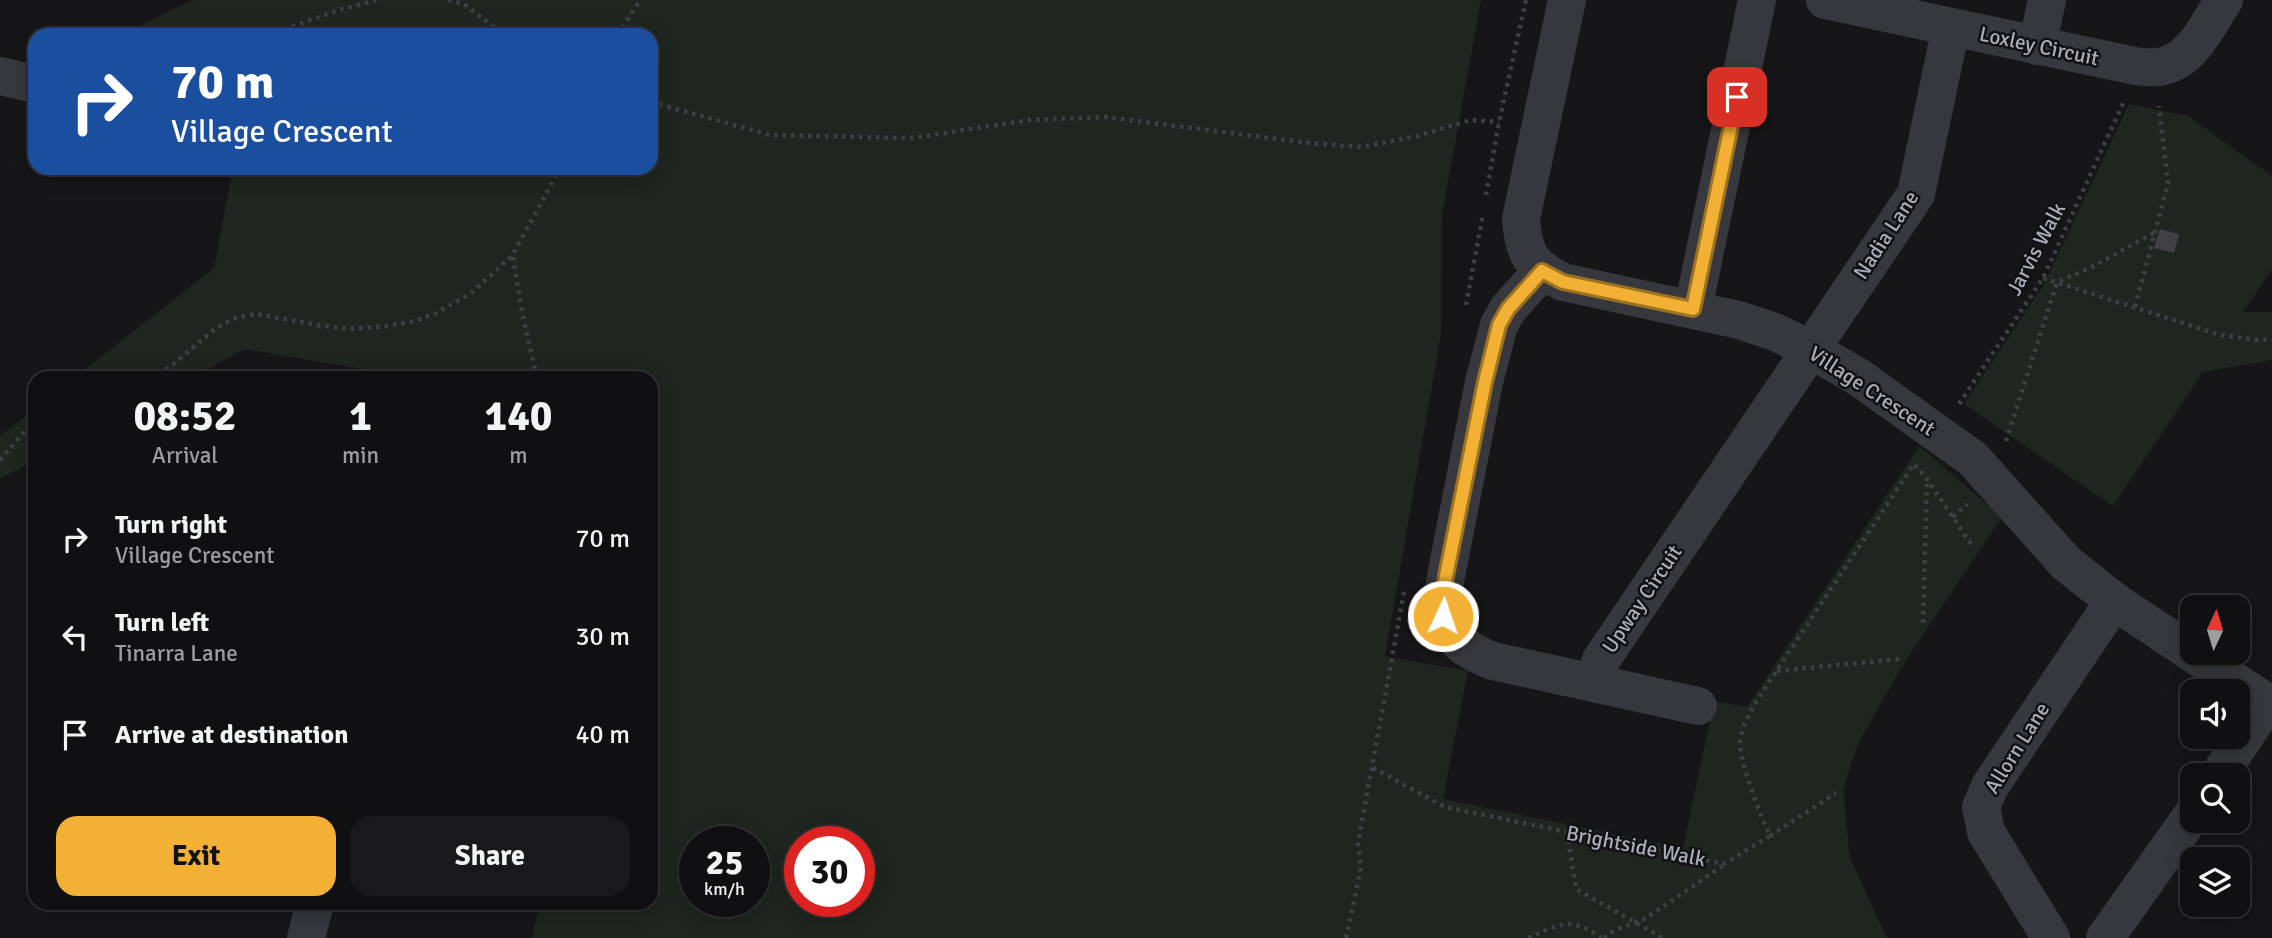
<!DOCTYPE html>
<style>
:root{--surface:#101012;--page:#19191b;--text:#f1f3f6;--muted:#9c9d9f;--line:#303032;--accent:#f2b134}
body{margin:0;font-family:Signika,sans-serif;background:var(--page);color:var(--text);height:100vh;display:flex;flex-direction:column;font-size:26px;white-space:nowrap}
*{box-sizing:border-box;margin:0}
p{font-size:23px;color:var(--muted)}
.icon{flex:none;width:38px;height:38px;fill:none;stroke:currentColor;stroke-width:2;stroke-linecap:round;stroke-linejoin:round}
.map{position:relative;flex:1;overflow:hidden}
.details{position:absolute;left:28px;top:371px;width:630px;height:539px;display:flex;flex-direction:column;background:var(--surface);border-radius:21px;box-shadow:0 4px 18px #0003,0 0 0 2px var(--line)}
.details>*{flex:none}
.hud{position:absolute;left:28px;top:28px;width:630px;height:147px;border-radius:21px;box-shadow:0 4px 18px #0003,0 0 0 2px var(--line);background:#1a4fa0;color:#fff;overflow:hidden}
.needle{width:46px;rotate:4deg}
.tools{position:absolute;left:2180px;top:595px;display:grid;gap:14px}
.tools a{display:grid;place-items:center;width:70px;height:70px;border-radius:14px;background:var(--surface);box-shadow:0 4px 18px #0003,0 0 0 2px var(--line);font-size:35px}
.speed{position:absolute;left:679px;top:826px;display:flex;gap:14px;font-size:35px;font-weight:700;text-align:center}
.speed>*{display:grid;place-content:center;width:91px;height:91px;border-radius:50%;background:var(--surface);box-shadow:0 4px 18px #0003,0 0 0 2px var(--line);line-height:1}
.speed small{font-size:18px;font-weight:400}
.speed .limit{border:10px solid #d22;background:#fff;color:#111}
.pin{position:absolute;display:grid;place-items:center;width:60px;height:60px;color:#fff;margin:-30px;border-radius:14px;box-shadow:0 4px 10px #0006}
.me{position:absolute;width:77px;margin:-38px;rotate:3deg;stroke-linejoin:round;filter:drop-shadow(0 0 5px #0008)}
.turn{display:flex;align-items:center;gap:24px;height:147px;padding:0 28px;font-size:32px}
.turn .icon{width:91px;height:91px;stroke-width:2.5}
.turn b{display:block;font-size:49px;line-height:60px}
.eta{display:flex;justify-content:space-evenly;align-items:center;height:119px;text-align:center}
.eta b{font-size:42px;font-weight:700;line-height:49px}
.action{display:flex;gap:14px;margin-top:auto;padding:14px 28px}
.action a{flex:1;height:80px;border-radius:21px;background:var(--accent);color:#111;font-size:28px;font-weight:700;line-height:80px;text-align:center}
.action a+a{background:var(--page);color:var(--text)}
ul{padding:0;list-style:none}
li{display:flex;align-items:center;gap:21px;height:98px;padding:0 28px}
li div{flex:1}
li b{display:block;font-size:26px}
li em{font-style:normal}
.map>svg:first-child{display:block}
.green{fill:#1e261f;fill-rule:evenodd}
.building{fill:#404145}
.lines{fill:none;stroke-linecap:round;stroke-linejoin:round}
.path{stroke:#3d3f44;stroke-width:4.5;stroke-dasharray:3.5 5;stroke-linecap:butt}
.minor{stroke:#37383d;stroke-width:38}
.route-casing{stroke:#9d7322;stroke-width:18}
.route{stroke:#f2b134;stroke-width:12}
.labels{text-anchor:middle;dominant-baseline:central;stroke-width:5;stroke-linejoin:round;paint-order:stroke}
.street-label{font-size:21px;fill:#a8adb8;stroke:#111113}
</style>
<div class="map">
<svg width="2272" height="938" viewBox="0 0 2272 938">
<rect width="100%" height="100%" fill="#161618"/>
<g class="green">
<path d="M193 0H1481L1442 215 1441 334 1385 656 1468 671 1443 799 1683 848 1714 701 1747 707 1919 446 2002 517 1901 668 1858 744 1843 789 1850 858 1887 938H532L540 903H651V378H414L245 349 191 378H74L214 268 233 168H651V35H119ZM695 842H754V901H695ZM800 842H859V901H800Z"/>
<path d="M2129 104 2188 116 2272 176V269L2243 312H2272V360L2203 372 2113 506 1964 404 2044 284Z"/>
<path d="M35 409V461L0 479V436Z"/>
</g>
<path class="building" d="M2160 229 2179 234 2174 253 2154 248Z"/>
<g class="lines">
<g class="path">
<path d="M448 0 464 4 504 35"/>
<path d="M268 35 342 9 378 0"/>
<path d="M618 35 640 0"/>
<path d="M651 102 770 135 912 138 1030 120 1105 117 1310 143 1361 147 1417 136 1471 120 1499 122"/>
<path d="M1486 195 1499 122 1526 0"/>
<path d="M513 257 522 312 537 378"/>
<path d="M2043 278 2220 335 2257 340 2272 339"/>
<path d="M1466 305 1483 214"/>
<path d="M2135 307 2168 183 2159 106"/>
<path d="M151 378 170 367 216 328 235 318 256 314 323 326 352 329 387 326 415 321 436 313 470 294 512 256 560 168"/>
<path d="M1959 404 2043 278 2125 99"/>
<path d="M2006 441 2057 282 2090 268 2154 233"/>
<path d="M0 460 26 430 35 423"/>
<path d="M1953 517 1967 504"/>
<path d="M1923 623 1927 479"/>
<path d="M1777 671 1899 659"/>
<path d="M1373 768 1445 807 1724 864 1770 836C1761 817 1739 761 1740 741 1742 728 1748 716 1754 705L1914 464 1927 479 1973 547"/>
<path d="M1567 832 1576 889 1663 938"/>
<path d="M1770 836 1836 793"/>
<path d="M1346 938 1361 868 1358 843 1405 587"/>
<path d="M1528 938C1559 924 1572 916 1601 938"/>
<path d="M1604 938C1618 926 1634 925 1649 916L1724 865"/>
</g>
<g class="minor">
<path d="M1567 0 1521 219C1524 255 1531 266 1563 282L1739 320 1775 332 1810 349 1857 376 1973 459 2066 563 2114 601 2272 706"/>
<path d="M1825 0 2135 66C2143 67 2151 68 2158 67 2191 64 2208 24 2224 0"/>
<path d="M2037 46 2047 0"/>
<path d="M0 76 35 84"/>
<path d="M1542 271 1508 309 1499 325 1484 382 1446 576C1438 624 1447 643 1493 661L1698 706"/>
<path d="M1693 309 1757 0"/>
<path d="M1595 682 1601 660 1916 194 1951 27"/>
<path d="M2219 775 2267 703"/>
<path d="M306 938 315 903"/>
<path d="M2051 938 1986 832 1981 807 1990 786 2114 601"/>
<path d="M2105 938 2193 814"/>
</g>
</g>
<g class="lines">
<g class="route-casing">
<path id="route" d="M1443 616V596L1446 576 1485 382 1499 325 1508 309 1542 271 1563 282 1693 309 1737 97"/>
</g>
<use href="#route" class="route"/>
</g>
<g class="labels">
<g class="street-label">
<text transform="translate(2039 46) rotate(12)">Loxley Circuit</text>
<text transform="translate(1886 235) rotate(-57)">Nadia Lane</text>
<text transform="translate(2036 249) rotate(-62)">Jarvis Walk</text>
<text transform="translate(1872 391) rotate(33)">Village Crescent</text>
<text transform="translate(1642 599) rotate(-56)">Upway Circuit</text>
<text transform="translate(2017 748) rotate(-58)">Allorn Lane</text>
<text transform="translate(1636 846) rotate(11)">Brightside Walk</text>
</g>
</g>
</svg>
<div class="tools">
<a><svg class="needle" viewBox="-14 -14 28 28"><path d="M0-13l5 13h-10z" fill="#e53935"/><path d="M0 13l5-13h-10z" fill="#9c9d9f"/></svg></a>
<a><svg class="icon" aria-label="sound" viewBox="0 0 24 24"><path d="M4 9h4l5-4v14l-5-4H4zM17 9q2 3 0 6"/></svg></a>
<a><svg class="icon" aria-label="search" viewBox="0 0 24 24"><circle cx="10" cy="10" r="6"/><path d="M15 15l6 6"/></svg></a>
<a><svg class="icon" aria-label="layers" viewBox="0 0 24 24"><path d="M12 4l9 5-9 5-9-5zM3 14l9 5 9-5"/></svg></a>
</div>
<div class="speed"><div>25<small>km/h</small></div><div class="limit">30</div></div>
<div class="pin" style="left:1737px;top:97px;background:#d93025"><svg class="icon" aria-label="arrive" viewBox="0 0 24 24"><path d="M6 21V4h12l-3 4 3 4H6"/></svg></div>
<svg class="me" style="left:1443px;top:616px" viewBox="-20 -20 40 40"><circle r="17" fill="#f2b134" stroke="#fff" stroke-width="3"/><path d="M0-11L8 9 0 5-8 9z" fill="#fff"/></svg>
<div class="hud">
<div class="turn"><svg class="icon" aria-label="right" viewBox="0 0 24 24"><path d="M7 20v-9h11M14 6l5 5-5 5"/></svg><div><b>70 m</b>Village Crescent</div></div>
</div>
<section class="details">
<div class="eta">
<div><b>08:52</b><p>Arrival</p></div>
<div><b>1</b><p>min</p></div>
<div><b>140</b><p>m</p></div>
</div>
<ul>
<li><svg class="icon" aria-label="right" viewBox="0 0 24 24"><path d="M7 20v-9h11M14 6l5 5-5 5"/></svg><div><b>Turn right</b><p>Village Crescent</p></div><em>70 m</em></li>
<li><svg class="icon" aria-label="left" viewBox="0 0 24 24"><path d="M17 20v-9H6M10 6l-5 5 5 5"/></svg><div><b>Turn left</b><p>Tinarra Lane</p></div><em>30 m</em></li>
<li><svg class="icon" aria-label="arrive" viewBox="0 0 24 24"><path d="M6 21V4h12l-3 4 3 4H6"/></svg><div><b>Arrive at destination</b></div><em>40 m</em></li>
</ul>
<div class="action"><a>Exit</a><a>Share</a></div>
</section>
</div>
